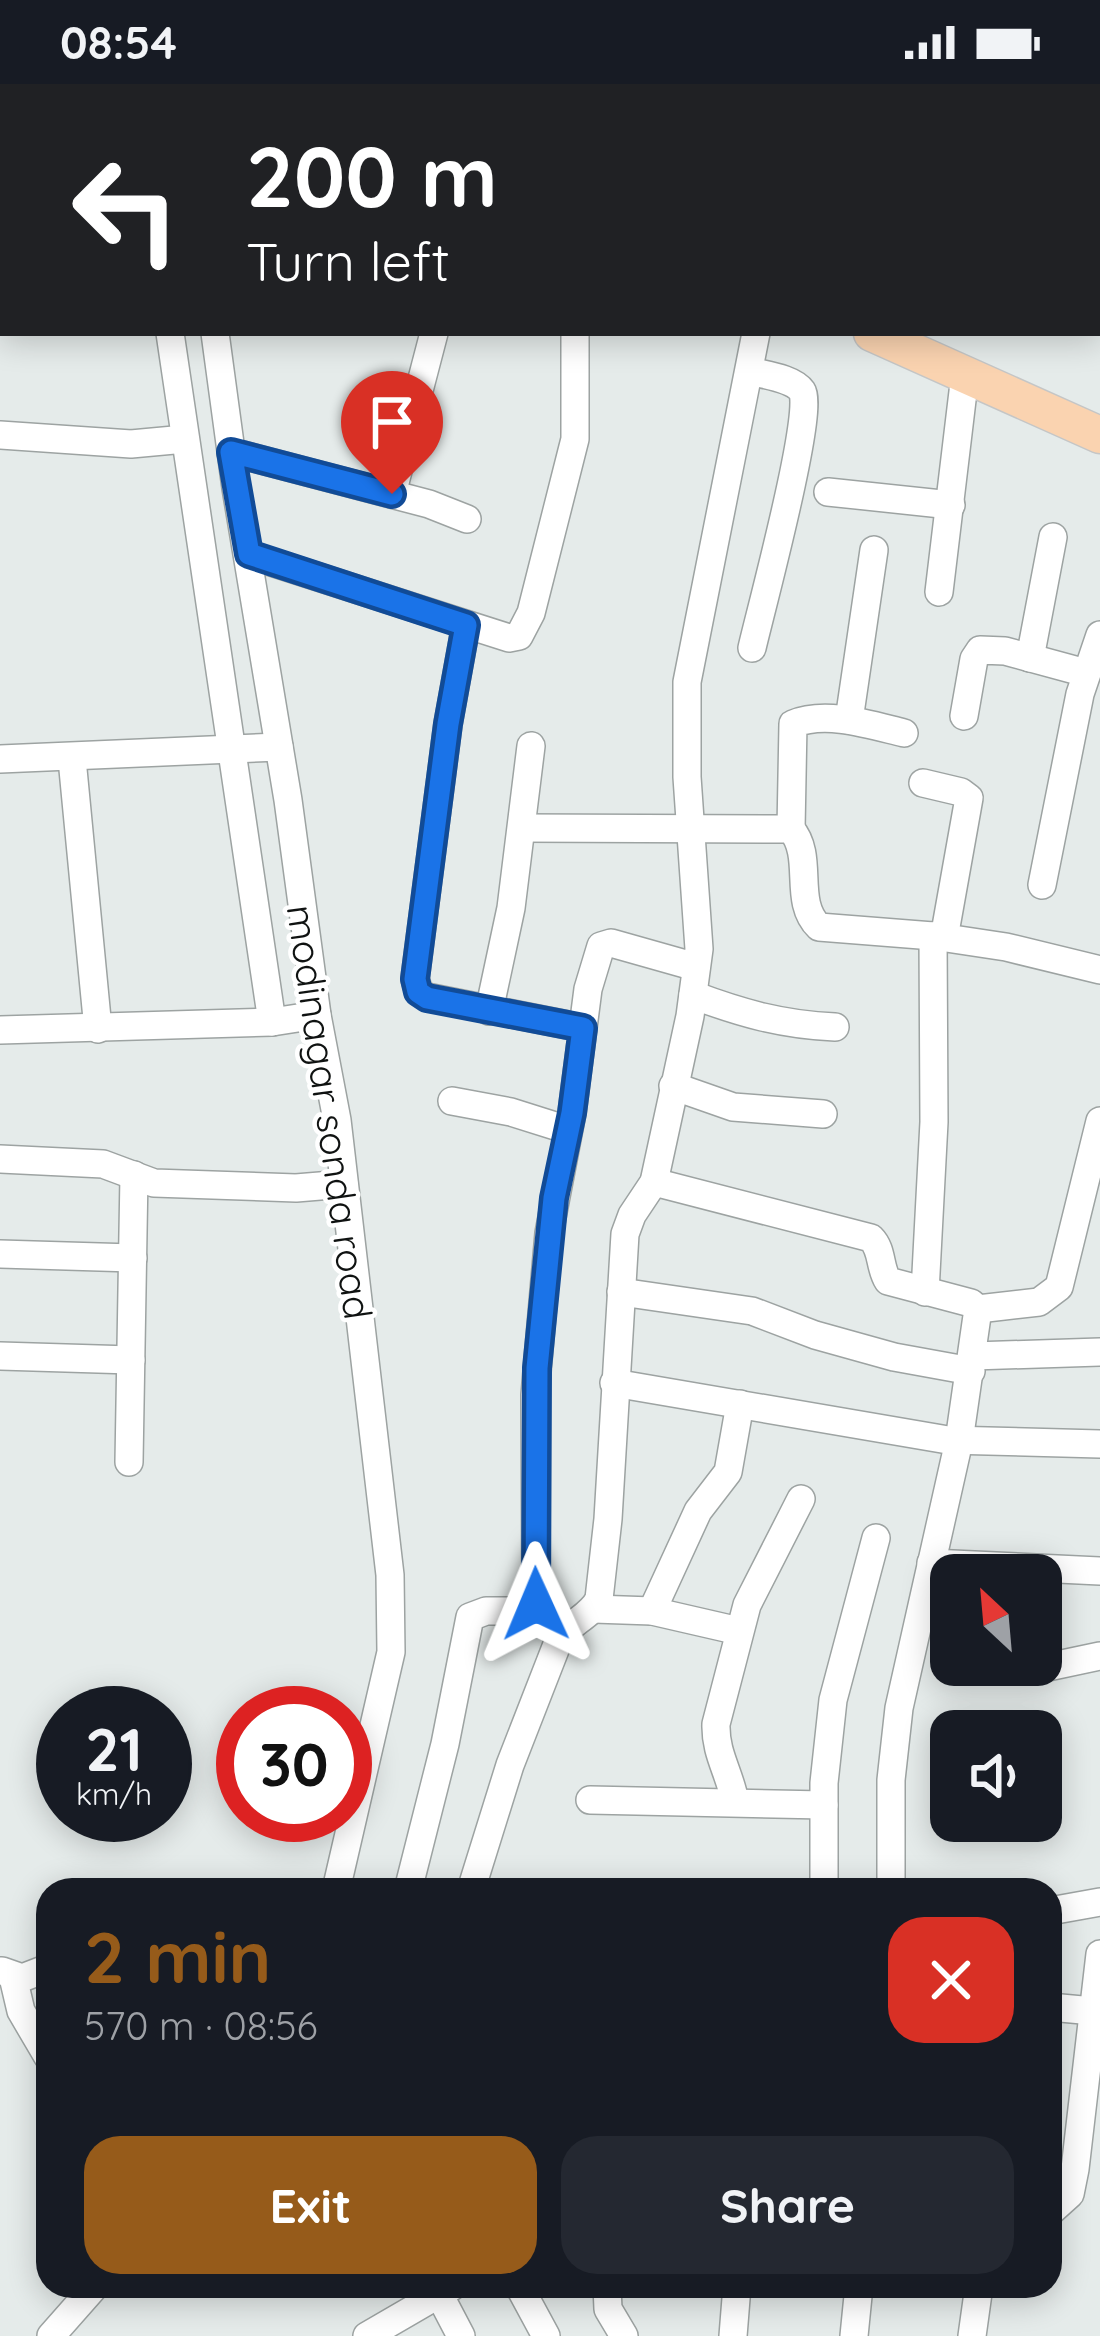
<!DOCTYPE html>
<meta charset="utf-8">
<style>
:root{--surface:#171b24;--page:#242831;--text:#f1f3f6;--muted:#9ea1a6;--accent:#965b1a}
body{margin:0;font-family:Quicksand,sans-serif;background:var(--page);color:var(--text);height:100vh;display:flex;flex-direction:column;font-size:45px;white-space:nowrap}
*{box-sizing:border-box;margin:0}
p{font-size:39px;color:var(--muted)}
.icon{flex:none;width:66px;height:66px;fill:none;stroke:currentColor;stroke-width:2;stroke-linecap:round;stroke-linejoin:round}
.map{position:relative;flex:1;overflow:hidden}
.details{position:absolute;left:36px;top:1794px;width:1026px;height:420px;display:flex;flex-direction:column;background:var(--surface);border-radius:36px;box-shadow:0 6px 30px #0003}
.details>*{flex:none}
.guide{position:absolute;left:0px;top:0px;width:1101px;height:252px;box-shadow:0 6px 30px #0003;background:#202124;color:#fff;overflow:hidden}
.needle{width:78px;rotate:334deg}
.controls{position:absolute;left:930px;top:1470px;display:grid;gap:24px}
.controls a{display:grid;place-items:center;width:132px;height:132px;border-radius:24px;background:var(--surface);box-shadow:0 6px 30px #0003;font-size:60px}
.speed{position:absolute;left:36px;top:1602px;display:flex;gap:24px;font-size:60px;font-weight:700;text-align:center}
.speed>*{display:grid;place-content:center;width:156px;height:156px;border-radius:50%;background:var(--surface);box-shadow:0 6px 30px #0003;line-height:1}
.speed small{font-size:30px;font-weight:400}
.speed .limit{border:18px solid #d22;background:#fff;color:#111}
.pin{position:absolute;display:grid;place-items:center;width:102px;height:102px;color:#fff;margin:-123px -51px;border-radius:50% 50% 50% 0;rotate:-45deg;box-shadow:0 0 12px #0007}
.pin .icon{rotate:45deg}
.me{position:absolute;width:132px;margin:-66px;rotate:359deg;stroke-linejoin:round;filter:drop-shadow(0 0 9px #0008)}
.turn{display:flex;align-items:center;gap:42px;height:252px;padding:0 48px;font-size:54px}
.turn .icon{width:156px;height:156px;stroke-width:2.5}
.turn b{display:block;font-size:84px;line-height:102px}
.round{display:grid;place-items:center;flex:none;width:126px;height:126px;border-radius:36px;background:var(--page)}
.summary{display:flex;align-items:center;justify-content:space-between;height:204px;padding:0 48px}
h1{font-size:72px;font-weight:700;line-height:90px;color:var(--accent)}
.action{display:flex;gap:24px;margin-top:auto;padding:24px 48px}
.action a{flex:1;height:138px;border-radius:36px;background:var(--accent);color:#fff;font-size:48px;font-weight:700;line-height:138px;text-align:center}
.action a+a{background:var(--page);color:var(--text)}
.status{display:flex;justify-content:space-between;align-items:center;height:84px;padding:0 60px;background:var(--surface);direction:ltr}
.status svg{height:33px;fill:currentColor}
.map>svg:first-child{display:block}
.lines{fill:none;stroke-linecap:round;stroke-linejoin:round}
.minor-casing{stroke:#9da3a2;stroke-width:30}
.major-casing{stroke:#c5c6c6;stroke-width:39}
.minor{stroke:#fff;stroke-width:27}
.major{stroke:#fad3b0;stroke-width:36}
.route-casing{stroke:#114b97;stroke-width:30}
.route{stroke:#1a73e8;stroke-width:21}
.labels{text-anchor:middle;dominant-baseline:central;stroke-width:9;stroke-linejoin:round;paint-order:stroke}
.street-label{font-size:39px;fill:#0f1211;stroke:#fff}
</style>
<div class="status"><b>08:54</b><svg viewBox="0 0 49 12"><path d="M0 12V9h3v3zM5 12V6h3v6zM10 12V3h3v9zM15 12V0h3v12zM26 1h20v11H26zM47 4h2v5h-2z"/></svg></div>
<div class="map">
<svg width="1100" height="2252" viewBox="0 0 1100 2252">
<rect width="100%" height="100%" fill="#e5ebea"/>
<g class="lines">
<g class="minor-casing">
<g id="minor">
<path d="M152 3V0"/>
<path d="M203 3V0"/>
<path d="M370 3V0"/>
<path d="M597 3V0"/>
<path d="M734 3V0"/>
<path d="M804 3V0"/>
<path d="M874 3V0"/>
<path d="M1096 3V0"/>
<path d="M0 22 3 23"/>
<path d="M1098 85H1100"/>
<path d="M0 221 3 222"/>
<path d="M170 249 272 938"/>
<path d="M215 249 236 404 288 716 317 931 337 1036 390 1491 391 1568 336 1806"/>
<path d="M750 287C764 291 793 294 802 307 815 326 760 529 752 564"/>
<path d="M0 351 131 360 185 355"/>
<path d="M231 368 429 420 467 435"/>
<path d="M828 408 951 421"/>
<path d="M392 410 434 249"/>
<path d="M249 471 509 554 519 552 531 529 575 355V249"/>
<path d="M939 508 965 291"/>
<path d="M466 541 448 640 415 895 419 908 427 913 583 944"/>
<path d="M1030 574 1053 453"/>
<path d="M964 632 974 575 980 566 1005 567 1086 589"/>
<path d="M849 636 874 466"/>
<path d="M0 675 279 663"/>
<path d="M72 675 98 945"/>
<path d="M923 699 961 708 969 714 944 854"/>
<path d="M522 744 791 745C815 773 792 817 819 843L933 852 1006 863 1100 886"/>
<path d="M791 745 793 640C826 626 871 641 904 649"/>
<path d="M1042 801 1080 610 1100 551"/>
<path d="M693 911C741 929 783 941 835 943"/>
<path d="M489 927 511 824 531 662"/>
<path d="M0 946 272 938 317 931"/>
<path d="M673 1002 733 1023 823 1030"/>
<path d="M452 1017 511 1028 568 1046"/>
<path d="M0 1075 103 1080 154 1099 296 1104 344 1100"/>
<path d="M654 1098 871 1154C883 1166 879 1183 888 1197L971 1219 978 1225 959 1357 899 1624 891 1696V1806"/>
<path d="M0 1170 133 1174"/>
<path d="M621 1208 752 1227 815 1251 894 1273 971 1287"/>
<path d="M925 1208 934 1038 933 852"/>
<path d="M978 1225 1039 1218 1059 1203 1100 1037"/>
<path d="M0 1272 131 1276"/>
<path d="M973 1272 1100 1268"/>
<path d="M614 1299 948 1356 1100 1360"/>
<path d="M129 1378 134 1091"/>
<path d="M931 1479 1100 1487"/>
<path d="M594 1525 652 1527 739 1547"/>
<path d="M652 1527 698 1427 728 1388 740 1320"/>
<path d="M570 1541 540 1527 536 1520 535 1311 549 1149 572 1029 588 905 601 862 611 859 696 883"/>
<path d="M1029 1587 1100 1572"/>
<path d="M590 1716 824 1721"/>
<path d="M735 1718C730 1689 715 1670 716 1640L747 1521 801 1415"/>
<path d="M408 1806 445 1660 470 1533 486 1527H540"/>
<path d="M471 1806 510 1681 558 1558C568 1538 590 1534 599 1515L608 1435 625 1150 632 1131 654 1098 690 932 699 865 687 693V598L756 249"/>
<path d="M824 1806V1699L833 1616 876 1454"/>
<path d="M1050 1827 1100 1818"/>
<path d="M2 1887 22 1894 48 1884"/>
<path d="M13 1893 21 1927 48 1973"/>
<path d="M1050 1923 1093 1927"/>
<path d="M1050 2128 1070 2110 1075 2085 1100 1870"/>
<path d="M519 2202 546 2252"/>
<path d="M607 2202 608 2225 624 2252"/>
<path d="M439 2210 461 2252"/>
<path d="M51 2252 95 2202"/>
<path d="M367 2252 453 2202"/>
<path d="M733 2252 737 2202"/>
<path d="M854 2252 859 2202"/>
<path d="M972 2252 979 2202"/>
</g>
</g>
<g class="major-casing">
<g id="major">
<path d="M294 0 303 3"/>
<path d="M872 249 1100 351"/>
</g>
</g>
<use href="#minor" class="minor"/>
<use href="#major" class="major"/>
</g>
<g class="lines">
<g class="route-casing">
<path id="route" d="M392 410 231 368 249 470 466 541 448 640 415 895 418 908 427 914 583 944 572 1029 554 1114 537 1284 536 1520"/>
</g>
<use href="#route" class="route"/>
</g>
<g class="labels">
<g class="street-label">
<text transform="translate(330 1028) rotate(82)">modinagar sonda road</text>
</g>
</g>
</svg>
<div class="controls">
<a><svg class="needle" viewBox="-14 -14 28 28"><path d="M0-13l5 13h-10z" fill="#e53935"/><path d="M0 13l5-13h-10z" fill="#9ea1a6"/></svg></a>
<a><svg class="icon" aria-label="sound" viewBox="0 0 24 24"><path d="M4 9h4l5-4v14l-5-4H4zM17 9q2 3 0 6"/></svg></a>
</div>
<div class="speed"><div>21<small>km/h</small></div><div class="limit">30</div></div>
<div class="pin" style="left:392px;top:410px;background:#d93025"><svg class="icon" aria-label="arrive" viewBox="0 0 24 24"><path d="M6 21V4h12l-3 4 3 4H6"/></svg></div>
<svg class="me" style="left:536px;top:1520px" viewBox="-20 -20 40 40"><path d="M0-17L14 15 0 8-14 15z" fill="#1a73e8" stroke="#fff" stroke-width="4"/></svg>
<div class="guide">
<div class="turn"><svg class="icon" aria-label="left" viewBox="0 0 24 24"><path d="M17 20v-9H6M10 6l-5 5 5 5"/></svg><div><b>200 m</b>Turn left</div></div>
</div>
<section class="details">
<div class="summary"><div><h1>2 min</h1><p>570 m · 08:56</p></div><a class="round" style="background:#d93025;color:#fff"><svg class="icon" aria-label="close" viewBox="0 0 24 24"><path d="M6 6l12 12M18 6L6 18"/></svg></a></div>
<div class="action"><a>Exit</a><a>Share</a></div>
</section>
</div>
